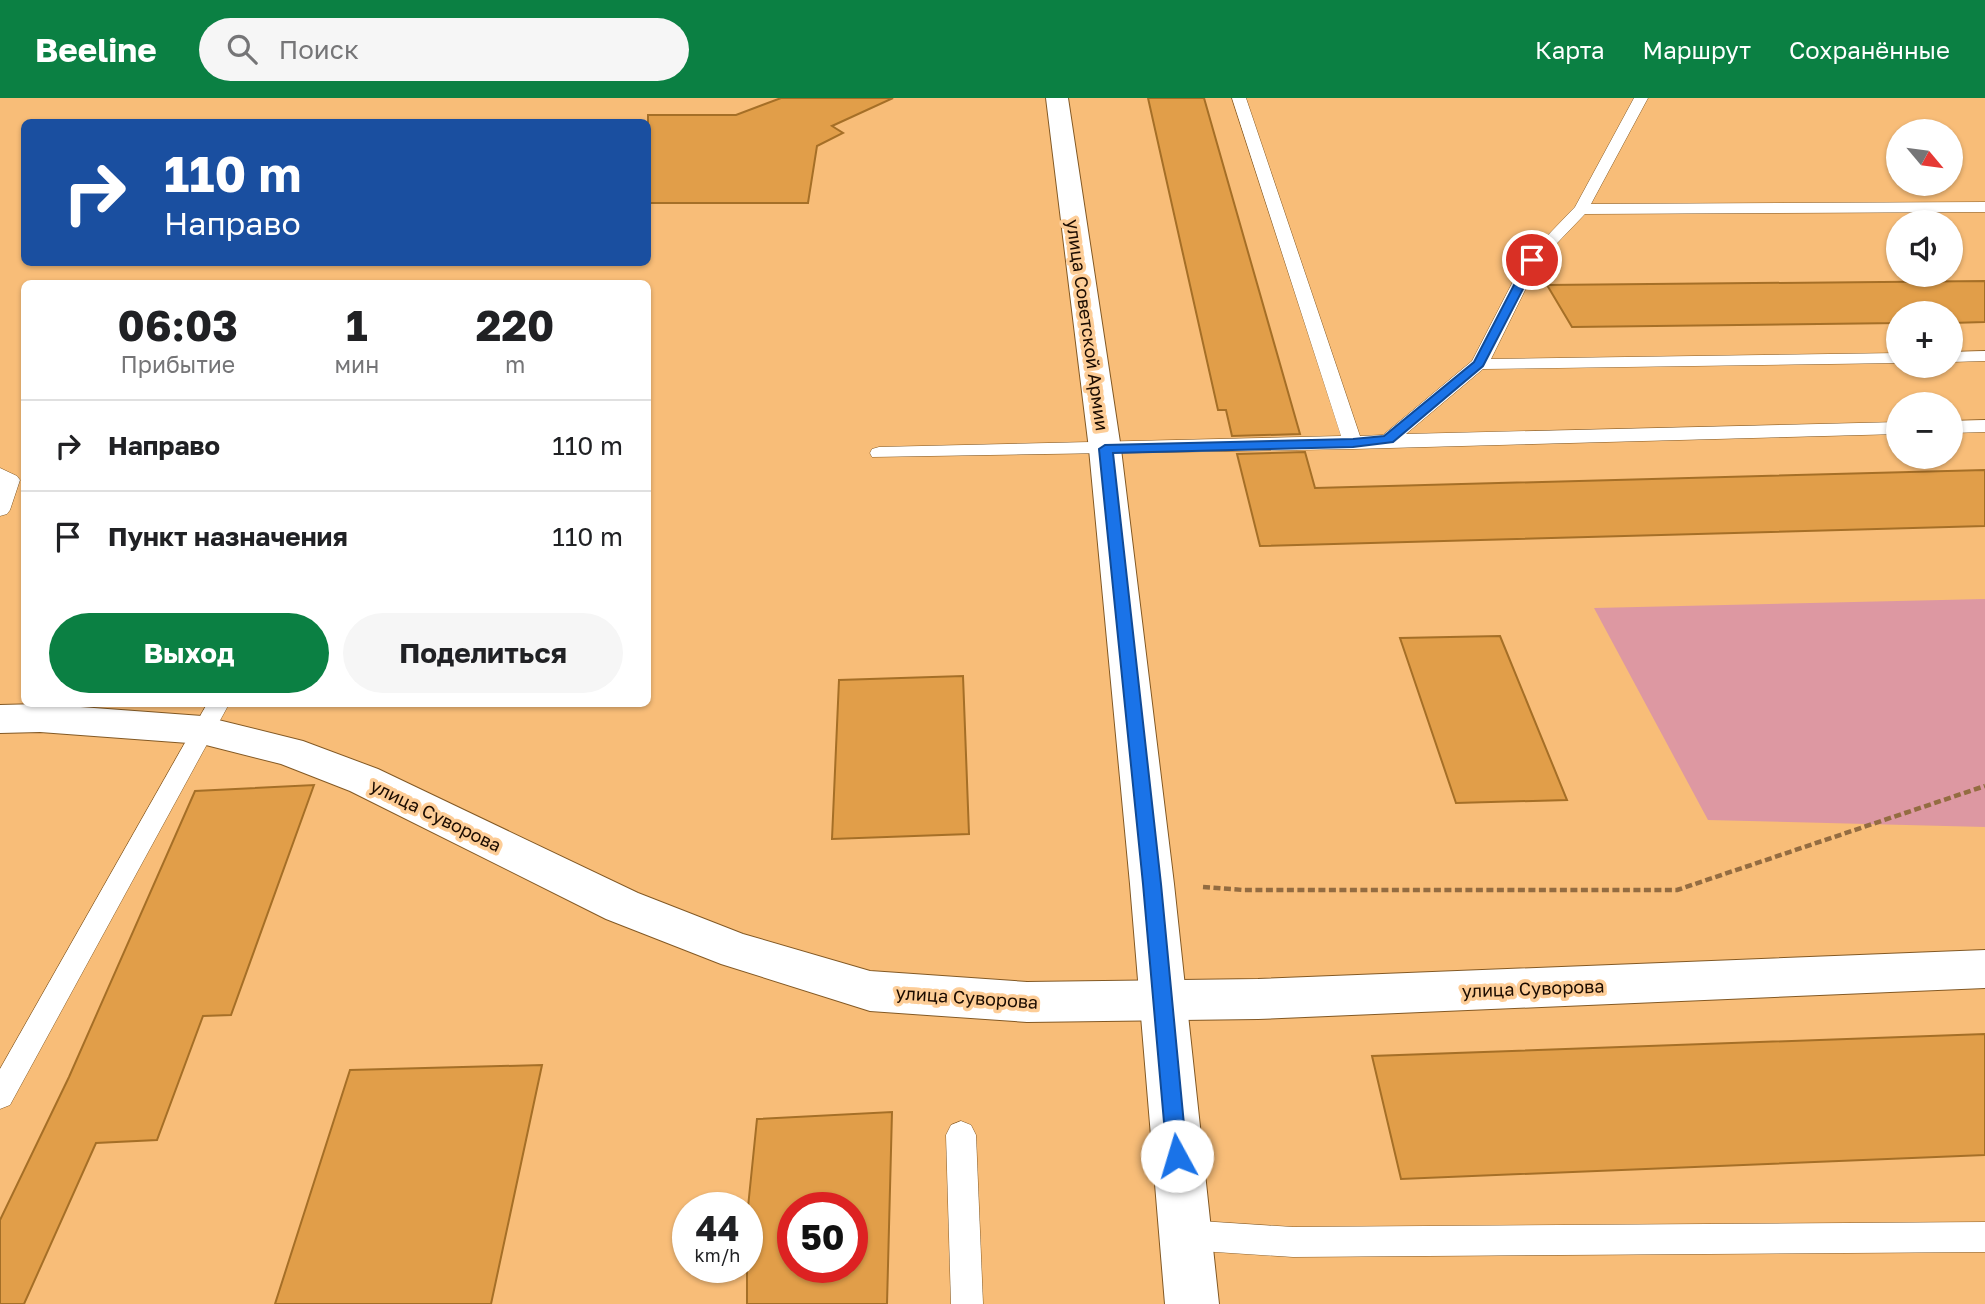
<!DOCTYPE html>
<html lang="ru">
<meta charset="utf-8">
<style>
:root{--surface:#fff;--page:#f6f6f6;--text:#202124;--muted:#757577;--line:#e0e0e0;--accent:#0b8043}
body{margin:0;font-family:"Golos Text",sans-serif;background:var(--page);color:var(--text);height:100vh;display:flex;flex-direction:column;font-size:26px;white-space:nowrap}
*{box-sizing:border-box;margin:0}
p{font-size:23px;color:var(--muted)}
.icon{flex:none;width:38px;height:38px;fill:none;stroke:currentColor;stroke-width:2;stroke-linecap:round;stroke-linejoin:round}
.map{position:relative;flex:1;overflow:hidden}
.drawer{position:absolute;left:21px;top:182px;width:630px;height:427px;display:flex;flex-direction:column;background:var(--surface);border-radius:10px;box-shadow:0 2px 5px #0004}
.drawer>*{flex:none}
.hud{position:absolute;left:21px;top:21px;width:630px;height:147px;border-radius:10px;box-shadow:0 2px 5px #0004;background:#1a4fa0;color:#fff;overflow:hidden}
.needle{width:46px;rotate:119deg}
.buttons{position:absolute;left:1886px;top:21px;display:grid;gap:14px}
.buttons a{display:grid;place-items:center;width:77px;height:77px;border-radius:50%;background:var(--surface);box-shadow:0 2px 5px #0004;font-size:35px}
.speed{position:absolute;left:672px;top:1094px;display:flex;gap:14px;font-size:35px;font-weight:700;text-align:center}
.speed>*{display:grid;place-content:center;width:91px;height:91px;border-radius:50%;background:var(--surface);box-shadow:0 2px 5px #0004;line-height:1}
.speed small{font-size:18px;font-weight:400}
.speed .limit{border:10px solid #d22;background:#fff;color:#111}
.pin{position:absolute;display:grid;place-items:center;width:60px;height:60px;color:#fff;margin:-30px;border:4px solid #fff;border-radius:50%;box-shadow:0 2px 7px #0007}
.me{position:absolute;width:77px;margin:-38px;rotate:354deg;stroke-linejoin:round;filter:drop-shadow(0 0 5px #0008)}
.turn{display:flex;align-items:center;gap:24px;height:147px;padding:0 28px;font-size:32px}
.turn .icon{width:91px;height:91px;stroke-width:2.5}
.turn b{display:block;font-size:49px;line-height:60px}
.eta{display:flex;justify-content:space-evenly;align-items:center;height:119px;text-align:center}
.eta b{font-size:42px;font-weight:700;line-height:49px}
.button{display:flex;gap:14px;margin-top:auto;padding:14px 28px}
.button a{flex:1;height:80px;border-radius:42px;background:var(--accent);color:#fff;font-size:28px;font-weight:700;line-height:80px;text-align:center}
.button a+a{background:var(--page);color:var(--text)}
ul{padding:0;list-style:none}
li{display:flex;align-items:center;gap:21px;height:91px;padding:0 28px;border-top:2px solid var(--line)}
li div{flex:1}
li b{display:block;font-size:26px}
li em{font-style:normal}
header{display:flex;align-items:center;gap:42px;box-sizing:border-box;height:98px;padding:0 35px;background:var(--accent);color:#fff}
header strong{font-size:33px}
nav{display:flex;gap:38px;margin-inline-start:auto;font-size:24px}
.search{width:490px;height:63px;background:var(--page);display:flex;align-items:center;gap:18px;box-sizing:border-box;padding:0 24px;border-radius:38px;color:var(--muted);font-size:26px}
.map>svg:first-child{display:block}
.green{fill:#dd98a2}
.building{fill:#e19e49;stroke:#a56f27;stroke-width:2;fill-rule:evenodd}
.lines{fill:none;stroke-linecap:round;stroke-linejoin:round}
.service-casing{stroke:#835924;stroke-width:1}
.tertiary-casing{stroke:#835924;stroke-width:2}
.secondary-casing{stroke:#835924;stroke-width:2}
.path{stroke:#936c41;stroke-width:4.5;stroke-dasharray:7 3.5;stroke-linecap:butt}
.service{fill:#fff;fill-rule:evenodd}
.tertiary{fill:#fff;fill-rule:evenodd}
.secondary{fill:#fff;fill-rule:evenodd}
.route{fill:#1a73e8;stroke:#114b97;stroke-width:2}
.labels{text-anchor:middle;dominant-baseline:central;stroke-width:7;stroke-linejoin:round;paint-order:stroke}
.street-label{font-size:18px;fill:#1c0c00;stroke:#fdcd97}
</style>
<header>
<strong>Beeline</strong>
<div class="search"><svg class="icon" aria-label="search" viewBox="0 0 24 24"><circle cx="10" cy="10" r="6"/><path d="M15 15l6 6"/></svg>Поиск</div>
<nav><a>Карта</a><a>Маршрут</a><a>Сохранённые</a></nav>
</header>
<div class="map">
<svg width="1985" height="1206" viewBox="0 0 1985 1206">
<rect width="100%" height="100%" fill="#f8bd78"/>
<path class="green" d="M1985 501V729L1708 722 1594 510Z"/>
<g class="building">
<path d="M781 0H893L832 28 843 35 817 48 808 105H648V17H736Z"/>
<path d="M1148 0H1204L1300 336 1232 338 1226 312H1218Z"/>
<path d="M1985 183V224L1951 225V215H1899V225L1572 229 1547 187Z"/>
<path d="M1305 354 1315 390 1985 372V428L1260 448 1237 356Z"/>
<path d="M1500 538 1567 702 1456 705 1400 540Z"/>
<path d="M963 578 969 736 832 741 839 582Z"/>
<path d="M314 687 231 917 203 918 157 1042 96 1045 24 1206H0V1122L69 979 195 693Z"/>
<path d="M1985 936V1057L1401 1081 1372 958Z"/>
<path d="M542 967 491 1206H275L350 972Z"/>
<path d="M892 1014 887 1206H747V1119L757 1021ZM793 1110H852V1169H793Z"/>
</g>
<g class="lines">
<g class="service-casing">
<g id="service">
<path d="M1232 0H1246L1360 338 1383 337 1472 263 1524 162 1575 109 1634 0H1648L1591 106 1985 104V114L1585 116 1539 164 1491 261 1899 255V265L1483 271 1406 336 1899 324V336L1353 351 872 359 870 355 872 351 879 349 1341 338Z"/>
<path d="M1985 253V263L1951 264V254Z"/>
<path d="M1985 322V334L1951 335V323Z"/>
<path d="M0 370 17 378 20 382 10 412 7 416 0 418Z"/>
<path d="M207 606H229L10 1007 0 1011V971Z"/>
<path d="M961 1023 971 1027 976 1037 983 1206H951L946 1037 951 1027Z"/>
<path d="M1185 1122 1293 1129 1985 1124V1154L1293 1159 1185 1152 1174 1148 1170 1137 1174 1126Z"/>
</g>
</g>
<g class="tertiary-casing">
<path id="tertiary" d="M40 606 202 618 303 643 378 671 638 795 743 836 870 873 1027 884 1258 881 1985 852V890L1258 921 1027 924 870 913 721 866 606 821 350 693 281 666 202 646 40 634 0 635V607Z"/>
</g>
<g class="secondary-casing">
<path id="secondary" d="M1046 0H1068L1121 351 1174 786 1219 1206H1165L1130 786 1089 351Z"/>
</g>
<path class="path" d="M1203 789 1243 792H1677L1985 688"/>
<use href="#service" class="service"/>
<use href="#tertiary" class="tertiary"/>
<use href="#secondary" class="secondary"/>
</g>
<path class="route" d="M1532 159 1538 162 1483 268 1393 344 1353 349 1113 355 1161 786 1187 1058 1184 1065 1177 1068 1170 1065 1167 1058 1143 786 1099 351 1105 347 1353 341 1384 338 1474 264 1527 162Z"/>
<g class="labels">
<g class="street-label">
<text transform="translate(1088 227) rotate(82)">улица Советской Армии</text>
<text transform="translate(436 717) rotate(26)">улица Суворова</text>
<text transform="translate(1533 890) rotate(-2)">улица Суворова</text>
<text transform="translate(967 899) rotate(4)">улица Суворова</text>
</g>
</g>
</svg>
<div class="buttons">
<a><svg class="needle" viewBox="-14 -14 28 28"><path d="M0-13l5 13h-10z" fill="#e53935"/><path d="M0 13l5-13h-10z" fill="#757577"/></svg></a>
<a><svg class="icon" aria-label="sound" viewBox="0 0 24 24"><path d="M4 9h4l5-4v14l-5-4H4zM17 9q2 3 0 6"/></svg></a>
<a>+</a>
<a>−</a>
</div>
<div class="speed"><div>44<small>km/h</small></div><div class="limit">50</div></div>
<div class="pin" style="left:1532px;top:162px;background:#d93025"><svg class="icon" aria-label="arrive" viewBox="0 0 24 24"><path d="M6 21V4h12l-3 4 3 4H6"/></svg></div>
<svg class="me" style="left:1177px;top:1058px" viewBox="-20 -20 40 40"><circle r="19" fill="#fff"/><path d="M0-13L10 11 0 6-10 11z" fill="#1a73e8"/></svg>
<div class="hud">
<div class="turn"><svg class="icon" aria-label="right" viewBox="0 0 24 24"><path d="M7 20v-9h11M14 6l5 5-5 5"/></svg><div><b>110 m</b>Направо</div></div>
</div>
<section class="drawer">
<div class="eta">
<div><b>06:03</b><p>Прибытие</p></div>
<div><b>1</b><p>мин</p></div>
<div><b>220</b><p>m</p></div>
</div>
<ul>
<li><svg class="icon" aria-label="right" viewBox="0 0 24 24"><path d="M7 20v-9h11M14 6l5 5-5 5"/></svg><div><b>Направо</b></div><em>110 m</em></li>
<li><svg class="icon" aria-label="arrive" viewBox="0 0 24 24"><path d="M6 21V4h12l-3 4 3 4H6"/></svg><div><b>Пункт назначения</b></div><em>110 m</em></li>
</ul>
<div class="button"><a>Выход</a><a>Поделиться</a></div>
</section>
</div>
